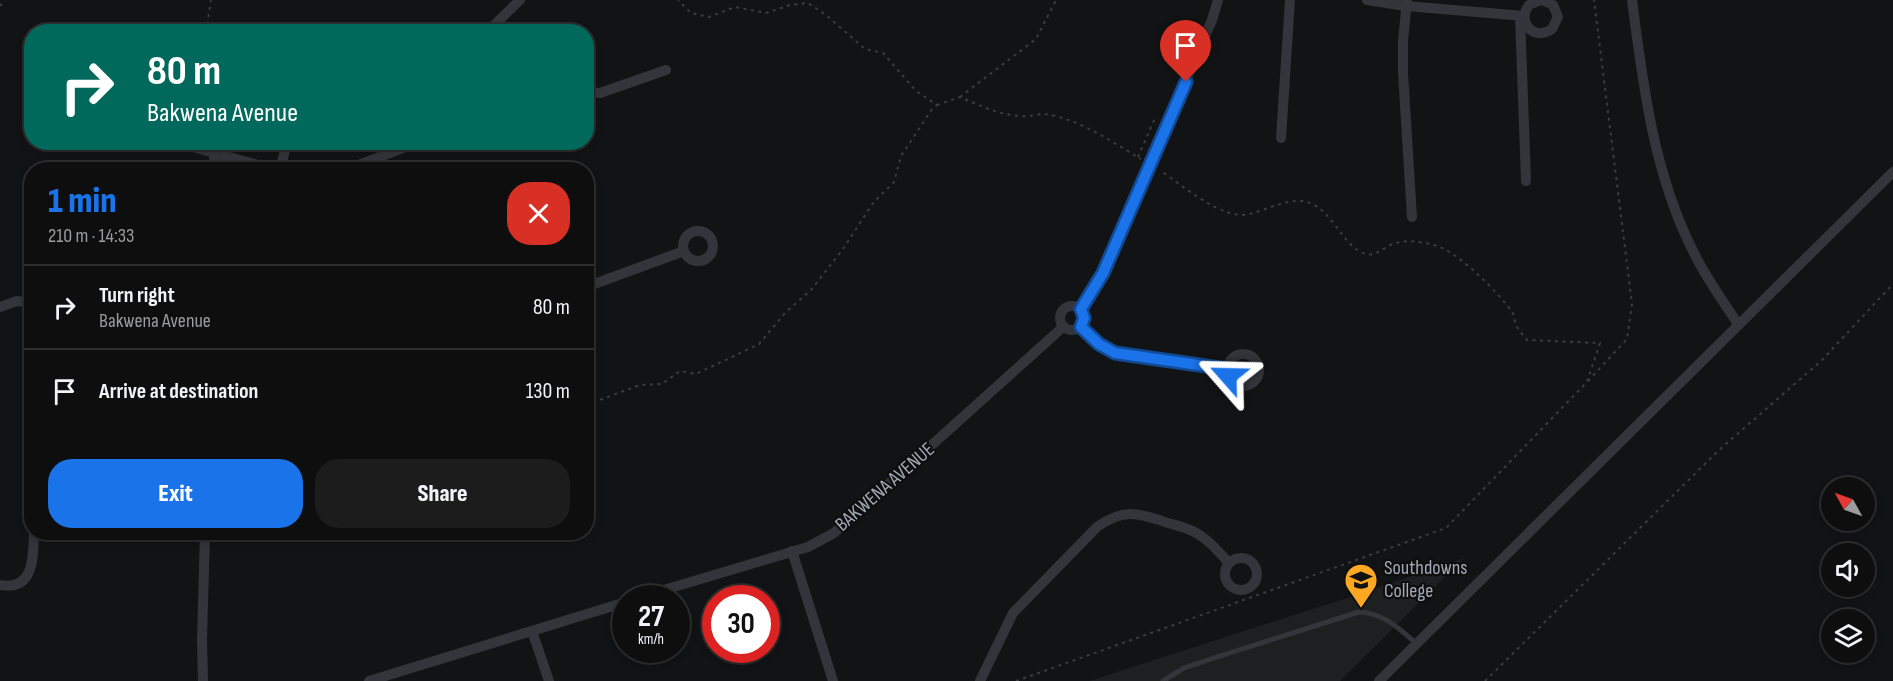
<!DOCTYPE html>
<meta charset="utf-8">
<style>
:root{--surface:#0e0e0f;--page:#1c1c1d;--text:#f1f3f6;--muted:#9b9c9e;--line:#2e2e2f;--accent:#1a73e8}
body{margin:0;font-family:"Sofia Sans Condensed",sans-serif;background:var(--page);color:var(--text);height:100vh;display:flex;flex-direction:column;font-size:22px;white-space:nowrap}
*{box-sizing:border-box;margin:0}
p{font-size:20px;color:var(--muted)}
.icon{flex:none;width:33px;height:33px;fill:none;stroke:currentColor;stroke-width:2;stroke-linecap:round;stroke-linejoin:round}
.map{position:relative;flex:1;overflow:hidden}
.sheet{position:absolute;left:24px;top:162px;width:570px;height:378px;display:flex;flex-direction:column;background:var(--surface);border-radius:24px;box-shadow:0 3px 9px #0003,0 0 0 2px var(--line)}
.sheet>*{flex:none}
.hud{position:absolute;left:24px;top:24px;width:570px;height:126px;border-radius:24px;box-shadow:0 3px 9px #0003,0 0 0 2px var(--line);background:#00695c;color:#fff;overflow:hidden}
.needle{width:39px;rotate:310deg}
.fabs{position:absolute;left:1821px;top:477px;display:grid;gap:12px}
.fabs a{display:grid;place-items:center;width:54px;height:54px;border-radius:50%;background:var(--surface);box-shadow:0 3px 9px #0003,0 0 0 2px var(--line);font-size:30px}
.speed{position:absolute;left:612px;top:585px;display:flex;gap:12px;font-size:30px;font-weight:700;text-align:center}
.speed>*{display:grid;place-content:center;width:78px;height:78px;border-radius:50%;background:var(--surface);box-shadow:0 3px 9px #0003,0 0 0 2px var(--line);line-height:1}
.speed small{font-size:15px;font-weight:400}
.speed .limit{border:9px solid #d22;background:#fff;color:#111}
.pin{position:absolute;display:grid;place-items:center;width:51px;height:51px;color:#fff;margin:-62px -26px;border-radius:50% 50% 50% 0;rotate:-45deg;box-shadow:0 0 6px #0007}
.pin .icon{rotate:45deg}
.me{position:absolute;width:66px;margin:-33px;rotate:295deg;stroke-linejoin:round;filter:drop-shadow(0 0 4px #0008)}
.turn{display:flex;align-items:center;gap:21px;height:126px;padding:0 24px;font-size:27px}
.turn .icon{width:78px;height:78px;stroke-width:2.5}
.turn b{display:block;font-size:42px;line-height:51px}
.round{display:grid;place-items:center;flex:none;width:63px;height:63px;border-radius:24px;background:var(--page)}
.overview{display:flex;align-items:center;justify-content:space-between;height:102px;padding:0 24px}
h1{font-size:36px;font-weight:800;line-height:45px;color:var(--accent)}
.button{display:flex;gap:12px;margin-top:auto;padding:12px 24px}
.button a{flex:1;height:69px;border-radius:24px;background:var(--accent);color:#fff;font-size:24px;font-weight:800;line-height:69px;text-align:center}
.button a+a{background:var(--page);color:var(--text)}
ul{padding:0;list-style:none}
li{display:flex;align-items:center;gap:18px;height:84px;padding:0 24px;border-top:2px solid var(--line)}
li div{flex:1}
li b{display:block;font-size:22px}
li em{font-style:normal}
.map>svg:first-child{display:block}
.built{fill:#1e1f21}
.lines{fill:none;stroke-linecap:round;stroke-linejoin:round}
.path{stroke:#393c41;stroke-width:2;stroke-dasharray:3 4.5;stroke-linecap:butt}
.service{stroke:#33353a;stroke-width:5}
.minor{stroke:#33353a;stroke-width:10}
.route-casing{stroke:#114b97;stroke-width:15}
.route{stroke:#1a73e8;stroke-width:10}
.labels{text-anchor:middle;dominant-baseline:central;stroke-width:4.5;stroke-linejoin:round;paint-order:stroke}
.street-label{font-size:20px;fill:#a3aab6;stroke:#0e0e0f}
.poi-label{font-size:20px;fill:#a3aab6;stroke:#0e0e0f;text-anchor:start}
</style>
<div class="map">
<svg width="1893" height="681" viewBox="0 0 1893 681">
<rect width="100%" height="100%" fill="#121314"/>
<path class="built" d="M1464 558 1340 681H1089L1353 596Z"/>
<g class="lines">
<g class="path">
<path d="M0 6 5 0"/>
<path d="M206 32 211 0"/>
<path d="M960 97 1036 39 1056 0"/>
<path d="M937 105 960 97C981 106 999 115 1021 116 1029 117 1037 114 1044 114 1078 118 1112 142 1141 159"/>
<path d="M1138 157 1155 118"/>
<path d="M1588 381 1627 339 1632 304 1594 0"/>
<path d="M586 405 640 385 662 384 680 371 696 374 759 344 785 313 811 290 843 249 873 203 894 182 901 156 932 109 937 105 916 91 883 53 865 49 826 15 808 3 790 5 766 13 735 7 709 17 691 13 678 0"/>
<path d="M1016 681 1446 528 1587 382 1600 343 1527 340C1523 335 1518 330 1516 325 1514 321 1515 316 1512 312 1499 293 1466 261 1446 250 1434 243 1409 239 1396 243 1383 246 1375 261 1359 251 1338 238 1329 204 1302 201 1284 200 1266 210 1249 214 1223 221 1182 185 1161 171"/>
<path d="M1485 681 1719 450 1821 361 1893 284"/>
</g>
<path class="service" d="M1163 681 1184 668 1220 656 1359 612C1384 613 1398 628 1416 643"/>
<g class="minor">
<path d="M1367 0 1406 6 1524 16"/>
<path d="M1407 0 1403 41V73L1412 217"/>
<path d="M1541 0 1529 5C1516 22 1534 42 1552 29L1558 17 1553 5 1542 0"/>
<path d="M1632 0C1643 86 1654 175 1694 253 1706 278 1723 301 1738 324"/>
<path d="M1520 16 1526 181"/>
<path d="M487 32 520 0"/>
<path d="M586 92 600 93 666 70"/>
<path d="M31 106H32"/>
<path d="M1281 138 1290 0"/>
<path d="M175 142 276 170"/>
<path d="M214 170V154"/>
<path d="M280 170 287 142"/>
<path d="M346 170 418 142"/>
<circle cx="698" cy="246" r="15"/>
<path d="M586 287 684 251"/>
<circle cx="1072" cy="318" r="12"/>
<path d="M0 307 17 301 32 303"/>
<path d="M1081 309 1103 273 1212 20 1218 0"/>
<path d="M1081 327 1103 347 1115 353 1227 369"/>
<circle cx="1243" cy="370" r="16"/>
<path d="M792 551 833 681"/>
<circle cx="1241" cy="574" r="16"/>
<path d="M0 585C35 591 33 556 34 532"/>
<path d="M637 598 808 547 834 533 1063 327"/>
<path d="M532 631 549 681"/>
<path d="M203 681 202 640 205 532"/>
<path d="M369 681 626 602"/>
<path d="M980 681 1013 613 1097 527C1124 508 1138 513 1168 523 1178 526 1189 528 1198 534 1210 541 1220 553 1229 563"/>
<path d="M1379 681 1893 172"/>
</g>
</g>
<g class="lines">
<g class="route-casing">
<path id="route" d="M1186 82 1103 273 1081 309 1084 318 1081 327 1099 344 1115 353 1227 369 1228 376"/>
</g>
<use href="#route" class="route"/>
</g>
<defs>
<g id="school-pin" transform="scale(1.725)"><path d="M0 17L-7.5 6A9.5 9.5 0 1 1 7.5 6Z" fill="#fda722" stroke="#0e0e0f"/><path d="M0-5L7-2L0 1L-7-2ZM-4 1L0 2.5L4 1V4Q0 6-4 4Z" fill="#111"/></g>
</defs>
<g fill-rule="evenodd">
<use href="#school-pin" x="1361" y="580"/>
</g>
<g class="labels">
<g class="street-label">
<text transform="translate(885 487) rotate(-41)">BAKWENA AVENUE</text>
</g>
<g class="poi-label">
<text x="1384" y="568">Southdowns<tspan x="1384" dy="23">College</tspan></text>
</g>
</g>
</svg>
<div class="fabs">
<a><svg class="needle" viewBox="-14 -14 28 28"><path d="M0-13l5 13h-10z" fill="#e53935"/><path d="M0 13l5-13h-10z" fill="#9b9c9e"/></svg></a>
<a><svg class="icon" aria-label="sound" viewBox="0 0 24 24"><path d="M4 9h4l5-4v14l-5-4H4zM17 9q2 3 0 6"/></svg></a>
<a><svg class="icon" aria-label="layers" viewBox="0 0 24 24"><path d="M12 4l9 5-9 5-9-5zM3 14l9 5 9-5"/></svg></a>
</div>
<div class="speed"><div>27<small>km/h</small></div><div class="limit">30</div></div>
<div class="pin" style="left:1186px;top:82px;background:#d93025"><svg class="icon" aria-label="arrive" viewBox="0 0 24 24"><path d="M6 21V4h12l-3 4 3 4H6"/></svg></div>
<svg class="me" style="left:1228px;top:376px" viewBox="-20 -20 40 40"><path d="M0-17L14 15 0 8-14 15z" fill="#1a73e8" stroke="#fff" stroke-width="4"/></svg>
<div class="hud">
<div class="turn"><svg class="icon" aria-label="right" viewBox="0 0 24 24"><path d="M7 20v-9h11M14 6l5 5-5 5"/></svg><div><b>80 m</b>Bakwena Avenue</div></div>
</div>
<section class="sheet">
<div class="overview"><div><h1>1 min</h1><p>210 m · 14:33</p></div><a class="round" style="background:#d93025;color:#fff"><svg class="icon" aria-label="close" viewBox="0 0 24 24"><path d="M6 6l12 12M18 6L6 18"/></svg></a></div>
<ul>
<li><svg class="icon" aria-label="right" viewBox="0 0 24 24"><path d="M7 20v-9h11M14 6l5 5-5 5"/></svg><div><b>Turn right</b><p>Bakwena Avenue</p></div><em>80 m</em></li>
<li><svg class="icon" aria-label="arrive" viewBox="0 0 24 24"><path d="M6 21V4h12l-3 4 3 4H6"/></svg><div><b>Arrive at destination</b></div><em>130 m</em></li>
</ul>
<div class="button"><a>Exit</a><a>Share</a></div>
</section>
</div>
